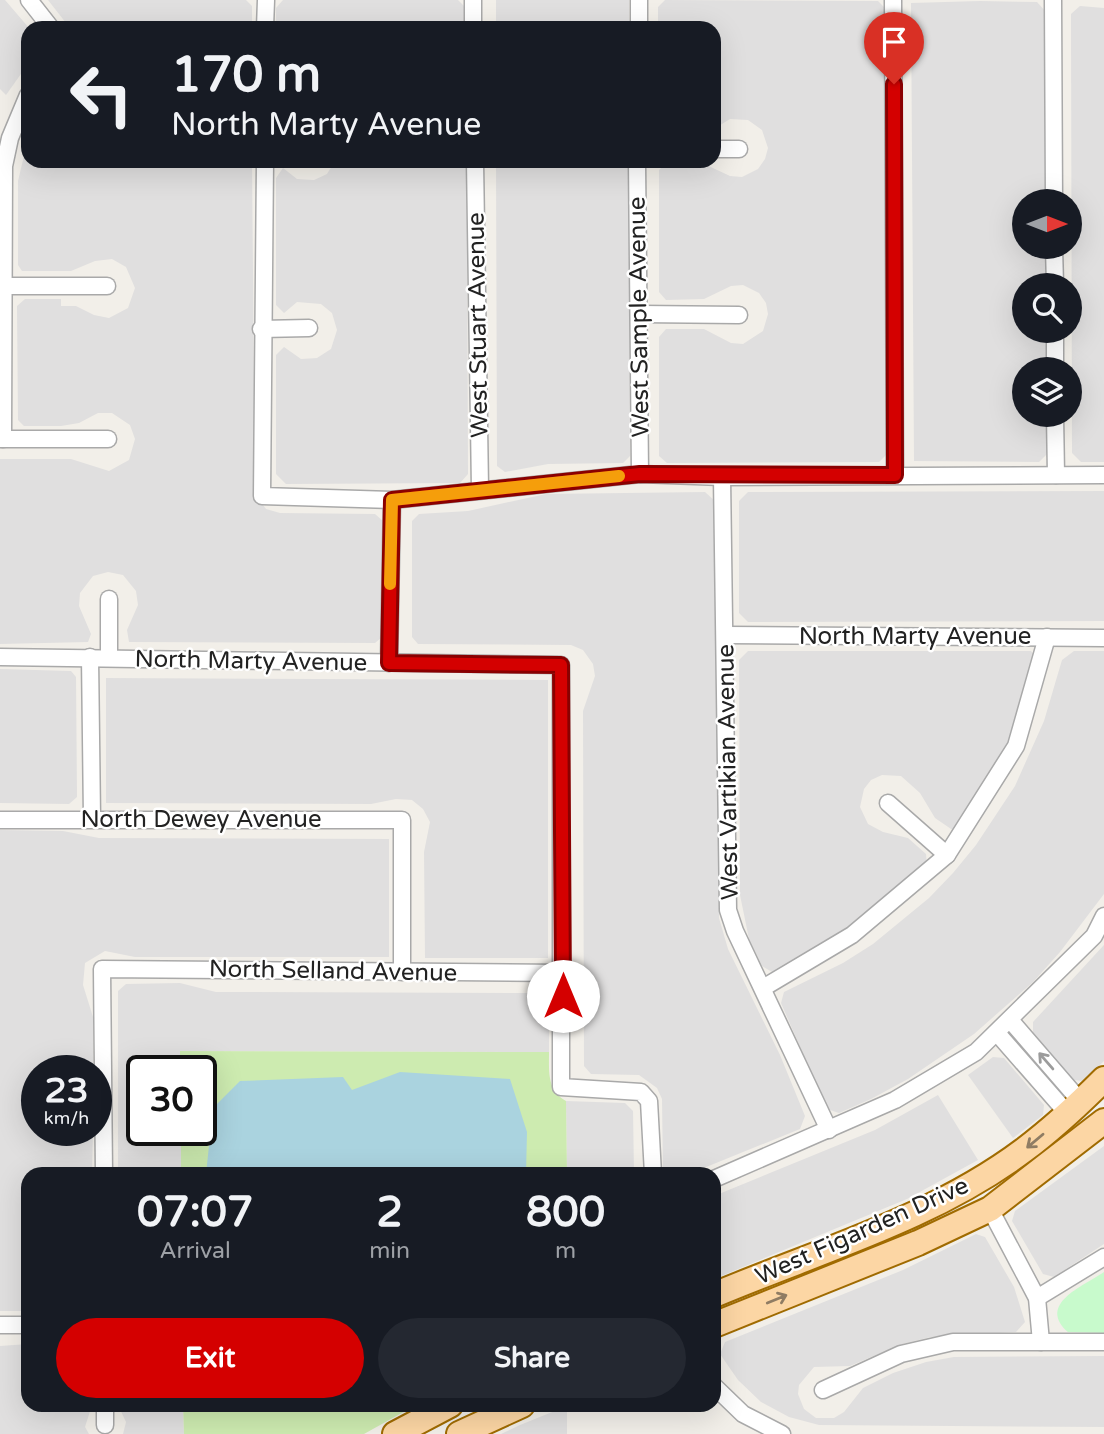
<!DOCTYPE html>
<style>
:root{--surface:#171b24;--page:#242831;--text:#f1f3f6;--muted:#9ea1a6;--accent:#d40000}
body{margin:0;font-family:"Varela Round",sans-serif;background:var(--page);color:var(--text);height:100vh;display:flex;flex-direction:column;font-size:26px;white-space:nowrap}
*{box-sizing:border-box;margin:0}
p{font-size:23px;color:var(--muted)}
.icon{flex:none;width:38px;height:38px;fill:none;stroke:currentColor;stroke-width:2;stroke-linecap:round;stroke-linejoin:round}
.map{position:relative;flex:1;overflow:hidden}
.side{position:absolute;left:21px;top:1167px;width:700px;height:245px;display:flex;flex-direction:column;background:var(--surface);border-radius:21px;box-shadow:0 7px 28px #0002}
.side>*{flex:none}
.guide{position:absolute;left:21px;top:21px;width:700px;height:147px;border-radius:21px;box-shadow:0 7px 28px #0002;background:#171b24;color:var(--text);overflow:hidden}
.needle{width:46px;rotate:90deg}
.fabs{position:absolute;left:1012px;top:189px;display:grid;gap:14px}
.fabs a{display:grid;place-items:center;width:70px;height:70px;border-radius:50%;background:var(--surface);box-shadow:0 7px 28px #0002;font-size:35px}
.speed{position:absolute;left:21px;top:1055px;display:flex;gap:14px;font-size:35px;font-weight:700;text-align:center}
.speed>*{display:grid;place-content:center;width:91px;height:91px;border-radius:50%;background:var(--surface);box-shadow:0 7px 28px #0002;line-height:1}
.speed small{font-size:18px;font-weight:400}
.speed .limit{border:4px solid #111;border-radius:10px;background:#fff;color:#111}
.pin{position:absolute;display:grid;place-items:center;width:60px;height:60px;color:#fff;margin:-72px -30px;border-radius:50% 50% 50% 0;rotate:-45deg;box-shadow:0 0 7px #0007}
.pin .icon{rotate:45deg}
.me{position:absolute;width:77px;margin:-38px;rotate:0deg;stroke-linejoin:round;filter:drop-shadow(0 0 5px #0008)}
.turn{display:flex;align-items:center;gap:24px;height:147px;padding:0 35px;font-size:32px}
.turn .icon{width:91px;height:91px;stroke-width:2.5}
.turn b{display:block;font-size:49px;line-height:60px}
.eta{display:flex;justify-content:space-evenly;align-items:center;height:119px;text-align:center}
.eta b{font-size:42px;font-weight:700;line-height:49px}
.action{display:flex;gap:14px;margin-top:auto;padding:14px 35px}
.action a{flex:1;height:80px;border-radius:42px;background:var(--accent);color:#fff;font-size:28px;font-weight:700;line-height:80px;text-align:center}
.action a+a{background:var(--page);color:var(--text)}
.map>svg:first-child{display:block}
.residential{fill:#e0dfdf}
.grass{fill:#cdebb0}
.park{fill:#c8facc}
.water{fill:#aad3df}
.lines{fill:none;stroke-linecap:round;stroke-linejoin:round}
.minor-casing{stroke:#a9a9a9;stroke-width:19}
.primary-casing{stroke:#a06b00;stroke-width:28}
.minor{stroke:#fff;stroke-width:16}
.primary{stroke:#fcd6a4;stroke-width:24}
.oneway{stroke:#9c9c9c}
.oneway2{stroke:#8f7c63}
.route-casing{stroke:#8a0000;stroke-width:18}
.route{stroke:#d40000;stroke-width:12}
.slow{stroke:#f59e0b;stroke-width:12}
.labels{text-anchor:middle;dominant-baseline:central;stroke-width:5;stroke-linejoin:round;paint-order:stroke}
.street-label{font-size:24px;fill:#222;stroke:#fff}
</style>
<div class="map">
<svg width="1104" height="1434" viewBox="0 0 1104 1434">
<rect width="100%" height="100%" fill="#f2efe9"/>
<g class="residential">
<path d="M0 0H5L29 28 28 64 6 95 0 89Z"/>
<path d="M48 0H246L252 6V28H70Z"/>
<path d="M283 0H458L467 9V28H276V8Z"/>
<rect x="496" y="0" width="133" height="28"/>
<path d="M665 0 878 1 888 11 889 452 879 462 667 463 659 456V337L666 329H704L731 343 743 344 763 331 768 314 766 303 759 293 743 285 731 286 704 299 666 300 659 292V170L666 163 700 162 730 176 742 177 758 169 765 159 768 148 762 130 748 120 730 119 714 129V28H658V7Z"/>
<path d="M980 1 1037 2 1047 13 1048 201H1024V247H1048V285H1024V331H1048L1049 369H1024V415H1049V452L1039 462 914 461 911 3Z"/>
<path d="M1080 6 1104 8V462H1081L1072 453 1071 14Z"/>
<path d="M28 139V161H252L255 494 266 509 280 513 375 514 383 521 382 637 375 643 129 642 127 630 138 605 136 591 123 575 108 572 93 576 80 593 79 606 91 634 88 642 0 644V459H71L109 471 129 460 135 439 130 425 112 413H98L79 423 61 426H24L18 420 17 306 25 299H61V306H76L94 315 109 318 128 308 135 288 126 267 112 259 95 261 71 271H22L18 265V181Z"/>
<path d="M335 161H467L468 474 460 483 286 484 276 474V355L284 347 301 359 317 358 331 349 337 330 332 313 321 304 297 302 284 313 276 305V178L283 168 297 179 314 180 327 174Z"/>
<path d="M496 161H629L630 456 623 463 548 464 505 472 497 466Z"/>
<path d="M1104 491V621L748 622 739 613V501L748 492Z"/>
<path d="M705 492 716 502 719 918 728 949 780 1055 805 1116 800 1129 689 1174H663L662 1099 657 1088 639 1075 591 1074 584 1066 583 711 595 676 593 664 583 650 571 645 418 644 412 637V521L419 514 468 511 546 494Z"/>
<path d="M748 651H1031L1038 659 1006 751 954 831 935 818 920 793 901 776 882 775 871 780 864 789 860 807 868 824 883 832 908 838 926 854 927 866 872 915 794 962 772 972 762 966 749 939 740 895 739 660Z"/>
<path d="M1074 651H1104V894L1060 952 1033 982 974 1034 908 1079 871 1099 839 1113 827 1109 781 1003 784 992 843 963 873 944 929 898 953 873 976 845 1015 786 1044 721 1062 660Z"/>
<path d="M0 669 71 671 76 677 77 797 69 804 0 803Z"/>
<path d="M106 678 548 680V958H425L424 852 430 822 423 809 412 800 396 799 371 804 106 803Z"/>
<path d="M0 830 63 831 99 838 389 839V957H135L105 951 85 963 83 985 93 1017V1071H37V1130L93 1131 92 1174H28V1311H0Z"/>
<path d="M1104 945V1061L1083 1081 1073 1080 1033 1033V1022Z"/>
<path d="M180 983 216 992 549 993V1052L181 1051 180 1071H142V1130L181 1131V1174H118V991L126 984Z"/>
<path d="M993 1057 1004 1058 1044 1105 1043 1115 1013 1138 968 1075Z"/>
<path d="M938 1095 978 1160 907 1199 714 1279V1196L875 1130Z"/>
<path d="M566 1101 625 1103 633 1111 634 1174H567Z"/>
<path d="M1104 1146V1244L1054 1277 1043 1274 1012 1221 1015 1211Z"/>
<path d="M976 1234 985 1237 1014 1287 1025 1322 1016 1332 931 1337 902 1344 850 1366 814 1367 799 1385 798 1394 804 1409 816 1418H834L844 1412 863 1388 893 1373 926 1362 954 1357 1104 1356V1427L819 1425 789 1417 761 1402 738 1380 720 1354 725 1342 903 1270Z"/>
<path d="M28 1344V1405H92L85 1427 89 1434H0V1346Z"/>
<path d="M118 1405H183L184 1434H123L126 1422Z"/>
<path d="M567 1406V1434H501L520 1425Z"/>
</g>
<g class="grass">
<path d="M180 1051 549 1052C549 1072 547 1090 566 1101L567 1174H181V1131L201 1130V1071H180Z"/>
<path d="M183 1405H416L364 1434H184Z"/>
</g>
<path class="park" d="M1104 1272V1333L1068 1332C1037 1304 1082 1287 1104 1272Z"/>
<path class="water" d="M400 1072 510 1079 527 1132 526 1174H206L213 1108 240 1081 343 1077 352 1090Z"/>
<g class="lines">
<g class="minor-casing">
<g id="minor">
<path d="M29 0 51 28"/>
<path d="M473 0V28"/>
<path d="M893 0 895 475"/>
<path d="M1053 0 1054 201"/>
<path d="M265 28 266 0"/>
<path d="M639 28V0"/>
<path d="M714 149H739"/>
<path d="M265 161 262 496 392 500 640 474 722 477 1104 475"/>
<path d="M475 161 480 489"/>
<path d="M637 161 640 474"/>
<path d="M1054 247 1055 285"/>
<path d="M0 286H107"/>
<path d="M640 314 739 315"/>
<path d="M261 329 309 328"/>
<path d="M1055 331V369"/>
<path d="M1055 415 1056 475"/>
<path d="M0 439H108"/>
<path d="M3 439 4 166 10 138 28 95"/>
<path d="M722 477 728 910 735 931 829 1130"/>
<path d="M726 635 1104 638"/>
<path d="M0 657 561 665V1087L641 1092 649 1101 653 1174"/>
<path d="M90 657 92 818"/>
<path d="M109 657V599"/>
<path d="M389 663 392 500"/>
<path d="M888 803 947 855"/>
<path d="M0 820H402V972"/>
<path d="M763 988 852 935 947 855 1016 746 1047 637"/>
<path d="M1011 1021 1081 1102"/>
<path d="M997 1033 1067 1113"/>
<path d="M104 1174 102 969 563 973"/>
<path d="M714 1179 895 1100 976 1052 1094 936 1104 916"/>
<path d="M990 1209 1037 1298 1041 1342"/>
<path d="M1037 1298 1104 1257"/>
<path d="M0 1325H28"/>
<path d="M714 1386 743 1414 782 1434"/>
<path d="M823 1390 901 1354 953 1342H1104"/>
<path d="M105 1405V1425"/>
</g>
</g>
<g class="primary-casing">
<g id="primary">
<path d="M714 1295C818 1251 932 1219 1024 1150 1052 1129 1079 1104 1104 1079"/>
<path d="M714 1325 918 1243 990 1209 1104 1121"/>
<path d="M395 1434 450 1405"/>
<path d="M459 1434 522 1405"/>
</g>
</g>
<use href="#minor" class="minor"/>
<use href="#primary" class="primary"/>
</g>
<defs><path id="oneway-shaft" d="M-6 0H5M1.5-3L5.5 0L1.5 3" fill="none" stroke-width="1.6" stroke-linecap="round" stroke-linejoin="round" transform="scale(1.75)"/></defs>
<use class="oneway" href="#oneway-shaft" transform="translate(1046 1061) rotate(-131)"/>
<g class="oneway2">
<use href="#oneway-shaft" transform="translate(1035 1141) rotate(140)"/>
<use href="#oneway-shaft" transform="translate(777 1299) rotate(-22)"/>
</g>
<g class="lines">
<g class="route-casing">
<path id="route" d="M563 996 561 665 389 663 392 500 640 474 895 475 894 84"/>
</g>
<use href="#route" class="route"/>
<path class="slow" d="M390 584 392 500 619 476"/>
</g>
<g class="labels">
<g class="street-label">
<text transform="translate(639 317) rotate(-91)">West Sample Avenue</text>
<text transform="translate(478 325) rotate(-91)">West Stuart Avenue</text>
<text x="915" y="636">North Marty Avenue</text>
<text transform="translate(251 661) rotate(1)">North Marty Avenue</text>
<text transform="translate(728 772) rotate(-91)">West Vartikian Avenue</text>
<text x="201" y="819">North Dewey Avenue</text>
<text transform="translate(333 971) rotate(1)">North Selland Avenue</text>
<text transform="translate(862 1231) rotate(-24)">West Figarden Drive</text>
</g>
</g>
</svg>
<div class="fabs">
<a><svg class="needle" viewBox="-14 -14 28 28"><path d="M0-13l5 13h-10z" fill="#e53935"/><path d="M0 13l5-13h-10z" fill="#9ea1a6"/></svg></a>
<a><svg class="icon" aria-label="search" viewBox="0 0 24 24"><circle cx="10" cy="10" r="6"/><path d="M15 15l6 6"/></svg></a>
<a><svg class="icon" aria-label="layers" viewBox="0 0 24 24"><path d="M12 4l9 5-9 5-9-5zM3 14l9 5 9-5"/></svg></a>
</div>
<div class="speed"><div>23<small>km/h</small></div><div class="limit">30</div></div>
<div class="pin" style="left:894px;top:84px;background:#d93025"><svg class="icon" aria-label="arrive" viewBox="0 0 24 24"><path d="M6 21V4h12l-3 4 3 4H6"/></svg></div>
<svg class="me" style="left:563px;top:996px" viewBox="-20 -20 40 40"><circle r="19" fill="#fff"/><path d="M0-13L10 11 0 6-10 11z" fill="#d40000"/></svg>
<div class="guide">
<div class="turn"><svg class="icon" aria-label="left" viewBox="0 0 24 24"><path d="M17 20v-9H6M10 6l-5 5 5 5"/></svg><div><b>170 m</b>North Marty Avenue</div></div>
</div>
<section class="side">
<div class="eta">
<div><b>07:07</b><p>Arrival</p></div>
<div><b>2</b><p>min</p></div>
<div><b>800</b><p>m</p></div>
</div>
<div class="action"><a>Exit</a><a>Share</a></div>
</section>
</div>
